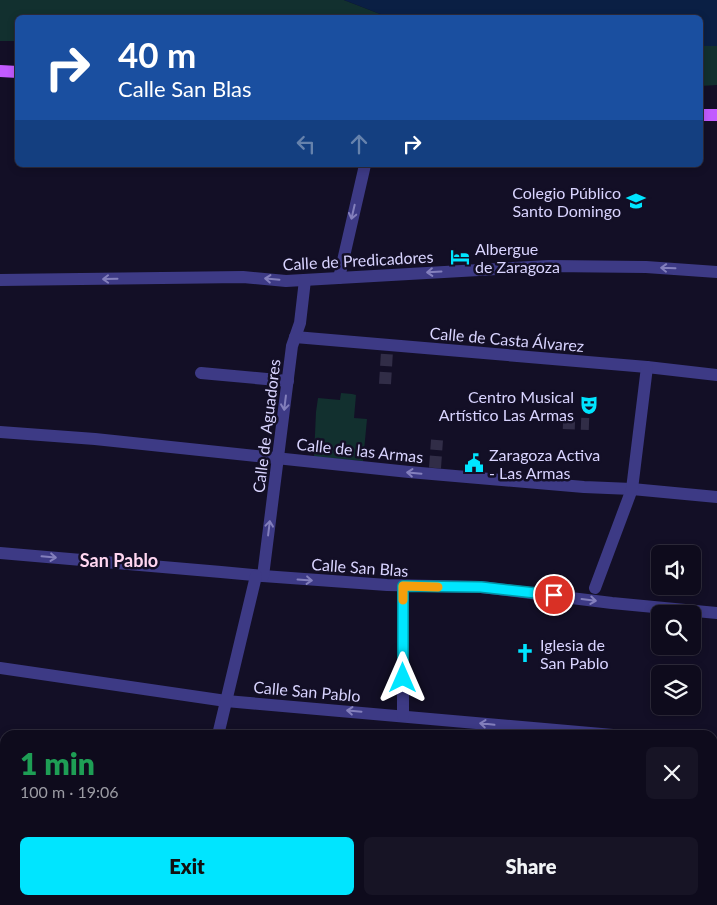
<!DOCTYPE html>
<meta charset="utf-8">
<style>
:root{--surface:#0e0b1c;--page:#171425;--text:#f1f3f6;--muted:#9b9ba3;--line:#2e2b3b;--accent:#00e5ff}
body{margin:0;font-family:Lato,sans-serif;background:var(--page);color:var(--text);height:100vh;display:flex;flex-direction:column;font-size:19px;white-space:nowrap}
*{box-sizing:border-box;margin:0}
p{font-size:16px;color:var(--muted)}
.icon{flex:none;width:28px;height:28px;fill:none;stroke:currentColor;stroke-width:2;stroke-linecap:round;stroke-linejoin:round}
.map{position:relative;flex:1;overflow:hidden}
.panel{position:absolute;left:0px;top:730px;width:718px;height:175px;display:flex;flex-direction:column;background:var(--surface);border-radius:15px 15px 0 0;box-shadow:0 2px 8px #0003,0 0 0 1px var(--line)}
.panel>*{flex:none}
.guide{position:absolute;left:15px;top:15px;width:688px;height:152px;border-radius:8px;box-shadow:0 2px 8px #0003,0 0 0 1px var(--line);background:#1a4fa0;color:#fff;overflow:hidden}
.controls{position:absolute;left:651px;top:545px;display:grid;gap:10px}
.controls a{display:grid;place-items:center;width:50px;height:50px;border-radius:8px;background:var(--surface);box-shadow:0 2px 8px #0003,0 0 0 1px var(--line);font-size:25px}
.pin{position:absolute;display:grid;place-items:center;width:42px;height:42px;color:#fff;margin:-21px;border:2px solid #fff;border-radius:50%;box-shadow:0 1px 5px #0007}
.me{position:absolute;width:55px;margin:-28px;rotate:0deg;stroke-linejoin:round;filter:drop-shadow(0 0 4px #0008)}
.turn{display:flex;align-items:center;gap:18px;height:105px;padding:0 20px;font-size:22px}
.turn .icon{width:65px;height:65px;stroke-width:2.5}
.turn b{display:block;font-size:35px;line-height:42px}
.lanes{display:flex;align-items:center;height:48px;padding:0 20px;background:#0003;justify-content:center;gap:25px;direction:ltr}
.lanes .off{opacity:.35}
.round{display:grid;place-items:center;flex:none;width:52px;height:52px;border-radius:8px;background:var(--page)}
.summary{display:flex;align-items:center;justify-content:space-between;height:85px;padding:0 20px}
h1{font-size:30px;font-weight:800;line-height:38px;color:#1e9e55}
.cta{display:flex;gap:10px;margin-top:auto;padding:10px 20px}
.cta a{flex:1;height:58px;border-radius:8px;background:var(--accent);color:#111;font-size:20px;font-weight:800;line-height:58px;text-align:center}
.cta a+a{background:var(--page);color:var(--text)}
.map>svg:first-child{display:block}
.green{fill:#12302f}
.water{fill:#0a1f44}
.lines{fill:none;stroke-linecap:round;stroke-linejoin:round}
.street-tunnel{stroke:#312d47;stroke-width:12;stroke-dasharray:12 6;stroke-linecap:butt}
.street{stroke:#3d3a85;stroke-width:12}
.primary{stroke:#c25bff;stroke-width:12}
.oneway{stroke:#837fbc}
.route-casing{stroke:#0095a6;stroke-width:12}
.route{stroke:#00e5ff;stroke-width:9}
.slow{stroke:#f59e0b;stroke-width:9}
.labels{text-anchor:middle;dominant-baseline:central;stroke-width:5;stroke-linejoin:round;paint-order:stroke}
.poi-label{font-size:16px;fill:#d9d4ff;stroke:#130f26;text-anchor:start}
.street-label{font-size:16px;fill:#d9d4ff;stroke:#130f26}
.neighbourhood-label{font-size:18px;font-weight:bold;fill:#ffd6f0;stroke:#130f26}
</style>
<div class="map">
<svg width="717" height="905" viewBox="0 0 717 905">
<rect width="100%" height="100%" fill="#130f26"/>
<g class="green">
<path d="M0 0H344L388 17 18 18 17 41H0Z"/>
<path d="M700 46H717V85L700 86Z"/>
<path d="M341 393 352 394 356 395 354 418 367 419 363 461 314 457 316 412 318 398 340 400Z"/>
</g>
<path class="water" d="M344 0H717V46H700V18L388 17Z"/>
<g class="lines">
<g class="street-tunnel">
<path d="M385 384 387 351"/>
<path d="M563 423 589 424"/>
<path d="M435 468 437 440"/>
</g>
<g class="street">
<path d="M339 278 365 165"/>
<path d="M0 280 243 277 286 281 549 266 646 267 717 272"/>
<path d="M295 337 647 367 717 375"/>
<path d="M201 373 288 381"/>
<path d="M0 432 95 439 409 472 584 487 632 489 717 497"/>
<path d="M0 553 221 572 263 576 387 585 481 587 612 603 717 613"/>
<path d="M263 576 292 346 300 323 305 280"/>
<path d="M595 588 632 489 647 367"/>
<path d="M0 668 226 701 613 735"/>
<path d="M403 716V586"/>
<path d="M218 735 256 576"/>
<path d="M712 743 717 744"/>
<path d="M0 808 5 809"/>
<path d="M712 879 717 873"/>
<path d="M591 900 597 901 603 905"/>
<path d="M180 905 181 900"/>
<path d="M532 905 533 900"/>
<path d="M700 905 702 900"/>
</g>
<g class="primary">
<path d="M0 71 18 72"/>
<path d="M700 115H717"/>
</g>
</g>
<defs><path id="oneway-shaft" d="M-6 0H5M1.5-3L5.5 0L1.5 3" fill="none" stroke-width="1.6" stroke-linecap="round" stroke-linejoin="round" transform="scale(1.25)"/></defs>
<g class="oneway">
<use href="#oneway-shaft" transform="translate(353 212) rotate(103)"/>
<use href="#oneway-shaft" transform="translate(668 268) rotate(-178)"/>
<use href="#oneway-shaft" transform="translate(434 272) rotate(177)"/>
<use href="#oneway-shaft" transform="translate(110 279) rotate(179)"/>
<use href="#oneway-shaft" transform="translate(272 279) rotate(-175)"/>
<use href="#oneway-shaft" transform="translate(285 403) rotate(97)"/>
<use href="#oneway-shaft" transform="translate(414 473) rotate(-175)"/>
<use href="#oneway-shaft" transform="translate(269 528) rotate(-83)"/>
<use href="#oneway-shaft" transform="translate(49 557) rotate(5)"/>
<use href="#oneway-shaft" transform="translate(305 580) rotate(4)"/>
<use href="#oneway-shaft" transform="translate(589 600) rotate(7)"/>
<use href="#oneway-shaft" transform="translate(354 711) rotate(-175)"/>
<use href="#oneway-shaft" transform="translate(487 724) rotate(-174)"/>
</g>
<g class="lines">
<g class="route-casing">
<path id="route" d="M403 678V586L481 587 554 595"/>
</g>
<use href="#route" class="route"/>
<path class="slow" d="M403 600V586L438 587"/>
</g>
<defs>
<g id="school-bare" transform="scale(1.5)"><path d="M0-5L7-2L0 1L-7-2ZM-4 1L0 2.5L4 1V4Q0 6-4 4Z" fill="#00e5ff" stroke="#130f26" stroke-width="2.5" paint-order="stroke"/></g>
<g id="hotel-bare" transform="scale(1.5)"><path d="M-6-4.5h1.5V1H6V5H4.5V3h-9V5H-6ZM-4 0a1.8 1.8 0 1 1 3.6 0ZM.5 0V-2.5h3Q6-2.5 6 0Z" fill="#00e5ff" stroke="#130f26" stroke-width="2.5" paint-order="stroke"/></g>
<g id="theatre-bare" transform="scale(1.5)"><path d="M-5-5.5Q0-4 5-5.5V0Q5 5 0 6Q-5 5-5 0ZM-3.3-2.5H-1v1.5H-3.3ZM1-2.5H3.3v1.5H1ZM-2.8 1Q0 5.5 2.8 1Z" fill="#00e5ff" stroke="#130f26" stroke-width="2.5" paint-order="stroke"/></g>
<g id="civic-bare" transform="scale(1.5)"><path d="M-.6-6.5H3V-4.5H.6V-3L4-1V1h2V6H-6V1h2V-1L-.6-3ZM-1.2 2.5V6h2.4V2.5Z" fill="#00e5ff" stroke="#130f26" stroke-width="2.5" paint-order="stroke"/></g>
<g id="church-bare" transform="scale(1.5)"><path d="M-1.2-6h2.4v3.5h3.3v2.4h-3.3V6h-2.4V-.1h-3.3v-2.4h3.3Z" fill="#00e5ff" stroke="#130f26" stroke-width="2.5" paint-order="stroke"/></g>
</defs>
<g fill-rule="evenodd">
<use href="#school-bare" x="636" y="201"/>
<use href="#hotel-bare" x="460" y="257"/>
<use href="#theatre-bare" x="589" y="405"/>
<use href="#civic-bare" x="474" y="463"/>
<use href="#church-bare" x="525" y="653"/>
</g>
<g class="labels">
<g class="poi-label">
<text x="621" y="192" text-anchor="end">Colegio Público<tspan x="621" dy="18">Santo Domingo</tspan></text>
<text x="475" y="248">Albergue<tspan x="475" dy="18">de Zaragoza</tspan></text>
<text x="574" y="396" text-anchor="end">Centro Musical<tspan x="574" dy="18">Artístico Las Armas</tspan></text>
<text x="489" y="454">Zaragoza Activa<tspan x="489" dy="18">- Las Armas</tspan></text>
<text x="540" y="644">Iglesia de<tspan x="540" dy="18">San Pablo</tspan></text>
</g>
<g class="street-label">
<text transform="translate(358 260) rotate(-3)">Calle de Predicadores</text>
<text transform="translate(507 339) rotate(5)">Calle de Casta Álvarez</text>
<text transform="translate(266 426) rotate(-83)">Calle de Aguadores</text>
<text transform="translate(360 450) rotate(6)">Calle de las Armas</text>
<text transform="translate(360 567) rotate(4)">Calle San Blas</text>
<text transform="translate(307 691) rotate(5)">Calle San Pablo</text>
</g>
<g class="neighbourhood-label">
<text x="119" y="560">San Pablo</text>
</g>
</g>
</svg>
<div class="controls">
<a><svg class="icon" aria-label="sound" viewBox="0 0 24 24"><path d="M4 9h4l5-4v14l-5-4H4zM17 9q2 3 0 6"/></svg></a>
<a><svg class="icon" aria-label="search" viewBox="0 0 24 24"><circle cx="10" cy="10" r="6"/><path d="M15 15l6 6"/></svg></a>
<a><svg class="icon" aria-label="layers" viewBox="0 0 24 24"><path d="M12 4l9 5-9 5-9-5zM3 14l9 5 9-5"/></svg></a>
</div>
<div class="pin" style="left:554px;top:595px;background:#d93025"><svg class="icon" aria-label="arrive" viewBox="0 0 24 24"><path d="M6 21V4h12l-3 4 3 4H6"/></svg></div>
<svg class="me" style="left:403px;top:678px" viewBox="-20 -20 40 40"><path d="M0-17L14 15 0 8-14 15z" fill="#00e5ff" stroke="#fff" stroke-width="4"/></svg>
<div class="guide">
<div class="turn"><svg class="icon" aria-label="right" viewBox="0 0 24 24"><path d="M7 20v-9h11M14 6l5 5-5 5"/></svg><div><b>40 m</b>Calle San Blas</div></div>
<div class="lanes"><svg class="icon off" aria-label="left" viewBox="0 0 24 24"><path d="M17 20v-9H6M10 6l-5 5 5 5"/></svg><svg class="icon off" aria-label="ahead" viewBox="0 0 24 24"><path d="M12 20V5M6 11l6-6 6 6"/></svg><svg class="icon" aria-label="right" viewBox="0 0 24 24"><path d="M7 20v-9h11M14 6l5 5-5 5"/></svg></div>
</div>
<section class="panel">
<div class="summary"><div><h1>1 min</h1><p>100 m · 19:06</p></div><a class="round"><svg class="icon" aria-label="close" viewBox="0 0 24 24"><path d="M6 6l12 12M18 6L6 18"/></svg></a></div>
<div class="cta"><a>Exit</a><a>Share</a></div>
</section>
</div>
